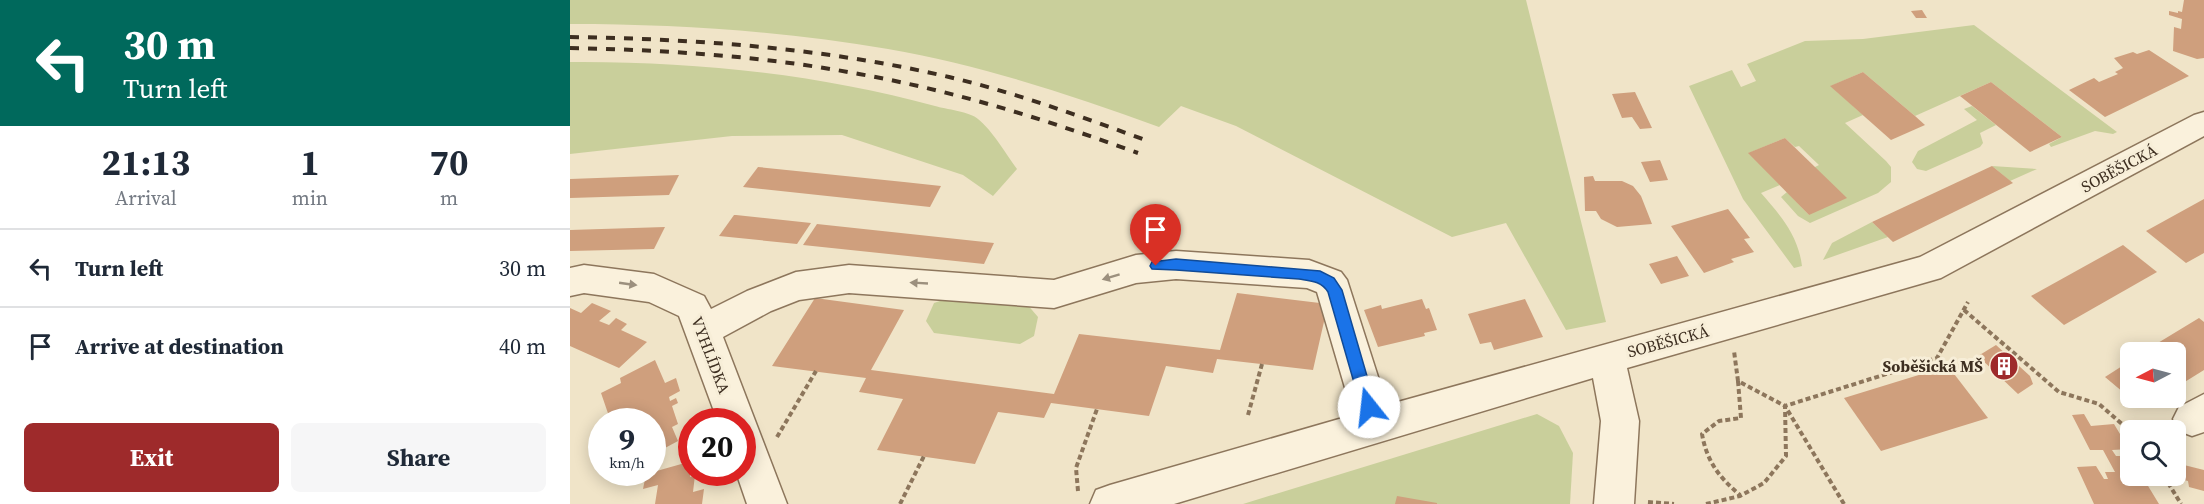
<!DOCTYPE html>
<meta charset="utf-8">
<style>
:root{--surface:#fff;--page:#f6f6f7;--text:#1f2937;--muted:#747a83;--line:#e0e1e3;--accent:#9e2a2b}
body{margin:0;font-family:"Source Serif 4",serif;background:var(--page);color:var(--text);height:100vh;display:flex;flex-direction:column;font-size:22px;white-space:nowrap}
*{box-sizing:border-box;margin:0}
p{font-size:20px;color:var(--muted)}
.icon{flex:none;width:33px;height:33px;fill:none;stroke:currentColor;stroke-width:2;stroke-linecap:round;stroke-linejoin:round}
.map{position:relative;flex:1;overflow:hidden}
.details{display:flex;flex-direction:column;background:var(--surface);width:570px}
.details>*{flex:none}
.hud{background:#00695c;color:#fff;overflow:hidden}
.needle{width:39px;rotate:264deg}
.fabs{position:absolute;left:1550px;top:342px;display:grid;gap:12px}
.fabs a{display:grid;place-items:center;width:66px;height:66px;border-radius:9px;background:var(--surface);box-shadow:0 3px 15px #0003;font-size:30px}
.speed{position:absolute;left:18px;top:408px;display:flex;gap:12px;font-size:30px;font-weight:700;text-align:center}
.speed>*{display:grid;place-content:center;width:78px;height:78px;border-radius:50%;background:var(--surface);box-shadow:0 3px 15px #0003;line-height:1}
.speed small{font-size:15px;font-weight:400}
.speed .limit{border:9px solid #d22;background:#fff;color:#111}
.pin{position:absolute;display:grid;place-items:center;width:51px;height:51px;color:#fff;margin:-62px -26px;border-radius:50% 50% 50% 0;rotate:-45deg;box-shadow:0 0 6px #0007}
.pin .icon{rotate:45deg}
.me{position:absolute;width:66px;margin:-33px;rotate:344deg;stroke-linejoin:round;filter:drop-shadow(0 0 4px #0008)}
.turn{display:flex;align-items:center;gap:21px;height:126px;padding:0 24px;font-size:27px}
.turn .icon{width:78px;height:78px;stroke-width:2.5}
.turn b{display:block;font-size:42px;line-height:51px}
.eta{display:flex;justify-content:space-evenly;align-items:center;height:102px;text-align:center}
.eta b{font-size:36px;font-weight:700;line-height:42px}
.cta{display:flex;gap:12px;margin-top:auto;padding:12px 24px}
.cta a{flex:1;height:69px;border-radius:9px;background:var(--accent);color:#fff;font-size:24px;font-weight:700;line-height:69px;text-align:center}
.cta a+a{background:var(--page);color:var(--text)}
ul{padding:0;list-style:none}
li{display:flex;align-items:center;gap:18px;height:78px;padding:0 24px;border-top:2px solid var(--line)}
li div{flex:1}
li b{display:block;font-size:22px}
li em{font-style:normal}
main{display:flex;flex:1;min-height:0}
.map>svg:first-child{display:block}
.green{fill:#c9cf9b}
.building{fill:#cf9f7d}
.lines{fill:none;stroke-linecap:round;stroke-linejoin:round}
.minor-casing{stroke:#8d765c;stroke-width:3}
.path{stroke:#8d765c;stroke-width:4;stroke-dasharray:5 3;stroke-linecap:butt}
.minor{fill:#faf1dc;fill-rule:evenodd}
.rail{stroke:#3d2e20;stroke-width:4;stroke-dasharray:9 9;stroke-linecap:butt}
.oneway{fill:#9c907e}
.route{fill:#1a73e8;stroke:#114b97;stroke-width:1.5}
.labels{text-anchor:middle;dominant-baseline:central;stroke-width:6;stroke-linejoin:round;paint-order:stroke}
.street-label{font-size:16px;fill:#3d2e20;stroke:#f7eed8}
.poi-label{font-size:16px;font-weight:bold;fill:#3d2e20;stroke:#f7eed8;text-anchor:end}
</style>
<main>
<section class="details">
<div class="hud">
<div class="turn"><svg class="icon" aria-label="left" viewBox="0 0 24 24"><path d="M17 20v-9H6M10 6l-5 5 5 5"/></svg><div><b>30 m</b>Turn left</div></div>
</div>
<div class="eta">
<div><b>21:13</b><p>Arrival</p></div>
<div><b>1</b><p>min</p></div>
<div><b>70</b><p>m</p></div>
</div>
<ul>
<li><svg class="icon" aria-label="left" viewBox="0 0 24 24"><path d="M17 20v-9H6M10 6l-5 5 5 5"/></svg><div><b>Turn left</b></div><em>30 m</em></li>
<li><svg class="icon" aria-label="arrive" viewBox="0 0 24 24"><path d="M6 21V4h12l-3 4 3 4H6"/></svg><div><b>Arrive at destination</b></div><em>40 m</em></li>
</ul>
<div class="cta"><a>Exit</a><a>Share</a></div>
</section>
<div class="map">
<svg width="1634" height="504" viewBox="0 0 1634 504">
<rect width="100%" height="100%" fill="#f0e4c8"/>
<g class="green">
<path d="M0 0H956L1036 322 996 330 936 223 882 237 666 126 611 106 589 127C501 95 411 65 318 49 213 31 107 24 0 24Z"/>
<path d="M1404 25 1547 132 1543 134 1525 131 1481 147 1479 144 1492 137 1421 82 1345 116 1293 72 1261 86 1293 115 1275 123 1316 161 1321 167V182L1308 193 1240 223 1228 216 1211 197 1217 192 1239 215 1245 167 1249 165 1229 146 1225 147 1215 138 1179 153 1210 185 1191 193C1211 216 1228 235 1232 266L1224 268 1173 199 1119 86 1162 70 1171 87 1186 81 1177 64 1235 41 1293 39Z"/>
<path d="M0 62C122 61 247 74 365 106 375 109 401 112 408 119 422 130 436 154 447 169L423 196 393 175 272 135 162 136 0 154Z"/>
<path d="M1402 106 1426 125 1410 133 1413 143 1410 147 1356 171 1347 169 1342 162 1348 151 1407 120 1394 109Z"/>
<path d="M1422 166 1467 169 1440 181Z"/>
<path d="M1302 222 1318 237 1253 260 1262 243Z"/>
<path d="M387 295 456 303 468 317 464 336 450 344 364 333 356 321 364 303Z"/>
<path d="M967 414 989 426 1003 453 1000 504H673Z"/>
</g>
<g class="building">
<path d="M1614 0H1634V58L1627 59 1603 51 1604 27 1611 29 1612 19 1599 15V11L1608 13V11L1612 12Z"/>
<path d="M1352 10 1357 18H1346L1341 11Z"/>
<path d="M1579 50 1619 76 1535 117 1499 90 1524 78 1529 82 1548 74 1545 72 1553 68 1544 58 1563 52 1567 54Z"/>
<path d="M1293 72 1345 116 1355 125 1321 140 1260 86Z"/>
<path d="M1421 82 1492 137 1460 152 1390 96Z"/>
<path d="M1065 92 1082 128 1070 129 1062 117 1052 118 1042 94Z"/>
<path d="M1215 138 1245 167 1277 198 1239 215 1178 153Z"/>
<path d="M1090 160 1098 180 1080 182 1071 162Z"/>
<path d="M1422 166 1443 183 1323 242 1302 222Z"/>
<path d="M188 167 334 182 371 186 360 207 173 187Z"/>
<path d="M109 175 99 195 0 198V179Z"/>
<path d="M1023 176 1025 181H1052L1063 186 1071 196 1082 224 1047 227 1031 219 1026 211H1015L1014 177Z"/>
<path d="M1634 199V253L1616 263 1576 231Z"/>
<path d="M1158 209 1180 238 1174 239 1184 252 1161 259 1164 262 1134 273 1101 226Z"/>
<path d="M164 215H166L241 223 227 244 149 236Z"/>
<path d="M247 224 424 243 414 264 233 245Z"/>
<path d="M95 227 84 249 0 251V230Z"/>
<path d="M1553 245 1587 272 1494 325 1461 296Z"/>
<path d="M1107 256 1119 276 1091 284 1079 264Z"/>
<path d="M667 293 758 304 743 370 647 359 643 373 596 366 579 416 481 403 474 418 428 412 405 464 307 450 333 399 289 392 296 378 202 366 245 298 334 310 301 370 484 394 509 334 650 350Z"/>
<path d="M852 299 856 309 859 308 867 330 854 333 855 336 808 347 794 310 811 305 812 309Z"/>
<path d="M955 299 973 337 924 350 921 342 910 344 898 314Z"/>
<path d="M22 303 41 311 29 321 39 325 46 318 57 324 51 330 77 342 49 368 0 346V308L11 313Z"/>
<path d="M1629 318 1634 322V370L1605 388V352H1573Z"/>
<path d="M1426 345 1460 376 1463 384 1448 394 1408 356Z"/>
<path d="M85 360 95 383 106 378 110 391 99 397 100 401 106 398 108 403 102 406 108 424 102 427 108 441 82 455V422H65L63 416 53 422H41L31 393 51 383 50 378Z"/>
<path d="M1560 361V398H1589L1572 408 1535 377Z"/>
<path d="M1378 366 1418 418 1311 451 1274 398Z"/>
<path d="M1514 414 1521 426 1544 424 1559 449 1542 450 1546 456H1560V476H1572L1589 504H1524L1507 467 1526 466 1534 479H1538L1535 472H1545L1533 450H1520L1502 415Z"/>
<path d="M1605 457 1613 460 1614 465 1634 470V491L1619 487 1618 481 1598 476H1605Z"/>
<path d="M122 461 120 477 125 475 123 492 134 489 132 504H85L88 485 73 489 76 474Z"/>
<path d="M827 496 867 503V504H825Z"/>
</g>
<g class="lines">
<g class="minor-casing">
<g id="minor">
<path d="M1634 112V136L1371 278 1057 368 1069 421 1064 504H1024L1031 421 1023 378 604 504H520L526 490 540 485 783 415 747 292 737 288 606 279 566 283 484 308 279 293 229 300 201 311 153 337 217 504H177L166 472H172V422H148L109 316 79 302 14 293 0 296V268L14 265 84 274 134 296 141 309 177 291 226 272 279 265 484 280 566 255 606 251 739 260 771 272 777 280 817 405 1350 257 1624 115Z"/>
<path d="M1634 394V432L1622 436 1609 431 1603 419 1609 407Z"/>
</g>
</g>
<g class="path">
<path d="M1394 310 1489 392 1529 404 1560 431"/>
<path d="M1168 381 1171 418 1149 421 1132 434C1137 462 1149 477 1170 495"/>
<path d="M678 415 692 364"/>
<path d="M207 437 246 371"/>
<path d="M1594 476 1611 504"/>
<path d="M508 491 506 468 527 409"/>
<path d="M1078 502 1104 504"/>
<path d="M330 504 354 456"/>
<path d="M1136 504 1170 496 1194 483 1216 456 1215 406 1168 381 1164 351"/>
<path d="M1274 504 1215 406 1367 358 1398 302"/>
</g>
<use href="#minor" class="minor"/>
<g class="rail">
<path d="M0 37C127 39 255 48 379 77 447 93 512 117 578 141"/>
<path d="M0 48C97 50 193 56 289 74 385 91 477 120 568 153"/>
</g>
</g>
<defs><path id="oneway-solid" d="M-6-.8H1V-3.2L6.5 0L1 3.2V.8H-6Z" transform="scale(1.5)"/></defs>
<g class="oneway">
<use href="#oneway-solid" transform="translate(541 277) rotate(163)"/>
<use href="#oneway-solid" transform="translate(349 283) rotate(-177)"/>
<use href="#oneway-solid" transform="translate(58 284) rotate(8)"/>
</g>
<path class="route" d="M606 259 750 271 764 278 772 290 806 407 804 412 799 414 793 412 791 407 758 292C751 281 741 281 729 279L606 270 582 269 580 266 582 262Z"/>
<defs>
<g id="building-disc" transform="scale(1.5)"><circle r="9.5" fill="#9e2a2b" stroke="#f7eed8"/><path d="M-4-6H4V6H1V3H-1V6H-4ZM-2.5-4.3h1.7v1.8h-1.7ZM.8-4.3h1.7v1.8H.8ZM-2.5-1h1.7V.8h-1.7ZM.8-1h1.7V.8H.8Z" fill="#fff"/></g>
</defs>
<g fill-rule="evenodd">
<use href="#building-disc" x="1434" y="366"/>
</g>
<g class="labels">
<g class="street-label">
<text transform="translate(1549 168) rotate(-28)">SOBĚŠICKÁ</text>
<text transform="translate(1098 341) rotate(-15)">SOBĚŠICKÁ</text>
<text transform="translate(141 355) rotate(69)">VYHLÍDKA</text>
</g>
<g class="poi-label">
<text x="1413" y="366">Soběšická MŠ</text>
</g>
</g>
</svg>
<div class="fabs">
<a><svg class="needle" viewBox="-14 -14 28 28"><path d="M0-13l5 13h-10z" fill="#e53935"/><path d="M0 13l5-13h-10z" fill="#747a83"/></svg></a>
<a><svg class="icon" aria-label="search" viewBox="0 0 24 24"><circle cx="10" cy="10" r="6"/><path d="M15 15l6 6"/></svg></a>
</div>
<div class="speed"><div>9<small>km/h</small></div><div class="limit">20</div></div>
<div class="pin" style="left:586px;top:266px;background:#d93025"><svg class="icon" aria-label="arrive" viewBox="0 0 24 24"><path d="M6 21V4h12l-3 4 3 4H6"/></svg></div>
<svg class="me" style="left:799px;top:407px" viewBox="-20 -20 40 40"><circle r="19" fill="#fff"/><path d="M0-13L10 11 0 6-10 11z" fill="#1a73e8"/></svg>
</div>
</main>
